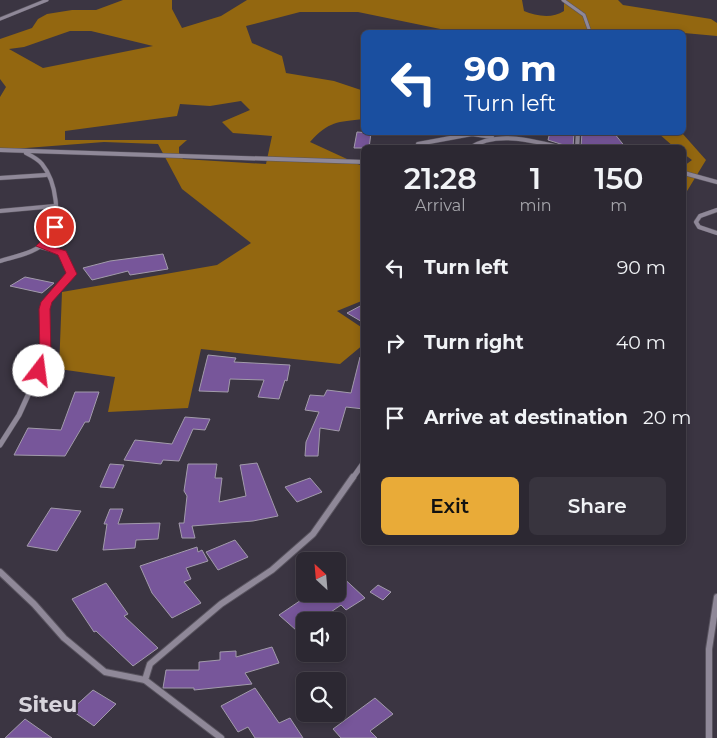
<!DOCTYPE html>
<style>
:root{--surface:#2c2832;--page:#38343e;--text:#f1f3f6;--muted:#a6a6ac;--line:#48444d;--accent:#e9ab38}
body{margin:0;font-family:Montserrat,sans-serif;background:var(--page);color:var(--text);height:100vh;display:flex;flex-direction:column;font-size:19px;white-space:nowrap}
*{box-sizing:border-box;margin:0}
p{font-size:16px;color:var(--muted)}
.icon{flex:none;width:28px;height:28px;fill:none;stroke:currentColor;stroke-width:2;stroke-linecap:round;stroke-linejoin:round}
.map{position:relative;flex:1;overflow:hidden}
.drawer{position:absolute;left:361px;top:145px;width:325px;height:400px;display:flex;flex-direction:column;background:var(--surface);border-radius:8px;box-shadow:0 2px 8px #0003,0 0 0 1px var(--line)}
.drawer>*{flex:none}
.guide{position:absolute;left:361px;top:30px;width:325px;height:105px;border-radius:8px;box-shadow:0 2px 8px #0003,0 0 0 1px var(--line);background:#1a4fa0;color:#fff;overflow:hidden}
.needle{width:32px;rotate:334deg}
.controls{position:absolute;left:296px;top:552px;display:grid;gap:10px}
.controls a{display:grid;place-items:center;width:50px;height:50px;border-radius:8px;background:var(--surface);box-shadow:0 2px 8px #0003,0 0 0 1px var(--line);font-size:25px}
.pin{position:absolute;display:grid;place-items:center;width:42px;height:42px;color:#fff;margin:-21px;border:2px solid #fff;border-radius:50%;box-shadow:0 1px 5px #0007}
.me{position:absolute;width:55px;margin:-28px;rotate:15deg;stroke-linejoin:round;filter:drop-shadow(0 0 4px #0008)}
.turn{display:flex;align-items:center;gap:18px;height:105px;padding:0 20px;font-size:22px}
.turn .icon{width:65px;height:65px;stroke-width:2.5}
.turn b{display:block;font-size:35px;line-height:42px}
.eta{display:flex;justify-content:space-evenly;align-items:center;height:85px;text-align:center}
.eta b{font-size:30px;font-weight:600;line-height:35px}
.cta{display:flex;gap:10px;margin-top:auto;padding:10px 20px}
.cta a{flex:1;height:58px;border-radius:8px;background:var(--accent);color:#111;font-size:20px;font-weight:600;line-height:58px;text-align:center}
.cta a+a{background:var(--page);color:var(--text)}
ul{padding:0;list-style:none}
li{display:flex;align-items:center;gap:15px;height:75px;padding:0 20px}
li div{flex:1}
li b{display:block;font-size:19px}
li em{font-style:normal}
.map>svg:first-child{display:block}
.forest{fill:#936710;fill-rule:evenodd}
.building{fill:#77569a;stroke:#a29bab}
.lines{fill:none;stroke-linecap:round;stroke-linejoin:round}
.street-far3-casing{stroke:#59545f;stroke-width:4}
.street-far2-casing{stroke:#59545f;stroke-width:5}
.street-far1-casing{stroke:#59545f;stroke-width:6}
.street-casing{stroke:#59545f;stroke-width:8}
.street-far3{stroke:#8f8898;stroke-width:3}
.street-far2{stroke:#8f8898;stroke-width:4}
.street-far1{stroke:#8f8898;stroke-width:5}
.street{stroke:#8f8898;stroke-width:6}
.route{fill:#e11d48;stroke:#92132f}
.labels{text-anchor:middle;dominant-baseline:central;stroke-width:4.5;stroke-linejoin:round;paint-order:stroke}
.near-neighbourhood-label{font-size:22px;font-weight:bold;fill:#d8d5dd;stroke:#3b3542}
</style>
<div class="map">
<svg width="717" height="738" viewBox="0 0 717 738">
<rect width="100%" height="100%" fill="#3b3542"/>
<g class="forest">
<path d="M123 0H172V9L182 28 221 16 247 0H522L524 11C536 16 552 19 564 11V0H618L623 5 711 19 717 23V36L662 31 455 32 358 12H300L246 26 252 43 282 56 286 73 334 81 364 91V119C337 122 329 121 310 142L360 165V185H364V300L337 311 364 329V344L340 364 201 349 188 408 108 412 115 377 59 369 62 292 217 265 251 243 182 189 158 144 104 142 0 150V97L6 87 0 79V39L32 28 38 19 47 14 72 10H96ZM70 31H91L153 46 43 68 9 49 24 47ZM241 101 250 110 222 122 233 133 272 136 266 164 183 159 179 153V147L187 140H65V131L177 116 180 104 210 106Z"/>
<path d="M658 133H682L706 160 684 196V166L692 160 684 154V148L674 147Z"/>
</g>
<g class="building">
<path d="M357 132 371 133 369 148H354Z"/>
<path d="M550 132H574L573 148 548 140Z"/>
<path d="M582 132 614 133 626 148H581Z"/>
<path d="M163 254 168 269 130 275 128 271 92 280 83 268 110 261Z"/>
<path d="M25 277 54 283 42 293 10 286Z"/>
<path d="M364 304V323L347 313Z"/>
<path d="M208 355 236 358 234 362 290 365 287 381 285 380 279 399 258 397 264 380 230 379 228 392 199 391Z"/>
<path d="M360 357H364V409L346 407 339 431 320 428 318 456H305L306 442 319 412 305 410 310 395 324 396 327 390 351 393Z"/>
<path d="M75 392H99L89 422H85L65 456 14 455 28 428 61 430Z"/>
<path d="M185 417 210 419 205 430 193 429 179 461 163 460 161 464 124 460 135 440 172 444Z"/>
<path d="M257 463 278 516 253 521 192 526 195 538H182L179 523H184L187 496 184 491 188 464H217L215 478H222L219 502 246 496 240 465Z"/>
<path d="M110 464 124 465 114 488 100 487Z"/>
<path d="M310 478 322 492 297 502 285 487Z"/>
<path d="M51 508 81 511 57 551 27 546Z"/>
<path d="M110 509H123L118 524 160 523 158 539 136 540 135 548 103 550 107 524H104Z"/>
<path d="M235 540 248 557 218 570 206 552Z"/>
<path d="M197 547 198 552 202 550 208 561 186 568 191 579 184 582 201 603 172 618 152 593 140 566Z"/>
<path d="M338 573 365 598 346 610 341 605 318 621H305V638L279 615 310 594H338Z"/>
<path d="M106 583 128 614 124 616 158 648 133 666 96 631 94 632 72 599Z"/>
<path d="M378 585 391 592 383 600 370 592Z"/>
<path d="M272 647 279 663 245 673 252 684 194 690V688H163L166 670H199V662L220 660V652L236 651V657Z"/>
<path d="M255 688 279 723 290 718 303 738H255L248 727 238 732 221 706Z"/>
<path d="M93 690 116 704 94 726 71 710Z"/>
<path d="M375 698 393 714 370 731 377 738H341L333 729Z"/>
<path d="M25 719 52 738H5Z"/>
</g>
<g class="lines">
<g class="street-far3-casing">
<g id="street-far3">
<path d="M563 0 584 15 590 32"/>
<path d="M0 19 47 0"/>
</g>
</g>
<g class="street-far2-casing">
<g id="street-far2">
<path d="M418 144 472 134 492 137"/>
<path d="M470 148C496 130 534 141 563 148"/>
<path d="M577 148 578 132"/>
<path d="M0 150 364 162"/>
<path d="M684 173 717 182"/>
<path d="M0 178 46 175"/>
<path d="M717 210 700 216 696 222 699 227 717 233"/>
<path d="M0 211 55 206"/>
<path d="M41 247 63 253 72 273 68 277"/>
<path d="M0 261C16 256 38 253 49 238 62 220 56 181 42 164 38 159 32 156 26 153"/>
</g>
</g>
<g class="street-far1-casing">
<g id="street-far1">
<path d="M0 445 19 415 45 358 44 309 47 302 69 276"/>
<path d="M352 479 364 462"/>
</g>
</g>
<g class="street-casing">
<g id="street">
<path d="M0 572 34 604 64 638 105 672 145 680"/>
<path d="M221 738 145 680 150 664 221 604 272 570 313 534 353 477"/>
<path d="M709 738V649L717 597"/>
</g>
</g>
<use href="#street-far3" class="street-far3"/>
<use href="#street-far2" class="street-far2"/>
<use href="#street-far1" class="street-far1"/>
<use href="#street" class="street"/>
</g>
<path class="route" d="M52 225 60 227 55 238 47 245 66 251 77 274 52 302 50 309 51 358 43 374 39 375 34 371 40 358 39 309 41 302 66 273 58 255 36 246 47 235Z"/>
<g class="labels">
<g class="near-neighbourhood-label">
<text x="48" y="704">Siteu</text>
</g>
</g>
</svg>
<div class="controls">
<a><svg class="needle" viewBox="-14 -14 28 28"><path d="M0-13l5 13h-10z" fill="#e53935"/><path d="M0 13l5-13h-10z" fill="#a6a6ac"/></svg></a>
<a><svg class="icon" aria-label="sound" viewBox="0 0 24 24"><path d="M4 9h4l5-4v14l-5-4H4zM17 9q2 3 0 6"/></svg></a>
<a><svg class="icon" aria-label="search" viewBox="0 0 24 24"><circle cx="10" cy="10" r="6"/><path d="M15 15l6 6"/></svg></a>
</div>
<div class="pin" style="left:55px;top:227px;background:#d93025"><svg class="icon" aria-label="arrive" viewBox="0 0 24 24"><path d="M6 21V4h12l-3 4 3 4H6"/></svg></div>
<svg class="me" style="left:39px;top:371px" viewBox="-20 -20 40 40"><circle r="19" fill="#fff"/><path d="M0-13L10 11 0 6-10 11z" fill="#e11d48"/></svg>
<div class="guide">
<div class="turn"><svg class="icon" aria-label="left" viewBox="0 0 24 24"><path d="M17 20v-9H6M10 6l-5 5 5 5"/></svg><div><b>90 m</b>Turn left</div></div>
</div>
<section class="drawer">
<div class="eta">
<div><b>21:28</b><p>Arrival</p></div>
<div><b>1</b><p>min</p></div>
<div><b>150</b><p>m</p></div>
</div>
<ul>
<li><svg class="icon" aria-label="left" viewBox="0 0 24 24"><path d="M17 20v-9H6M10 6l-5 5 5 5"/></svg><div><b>Turn left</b></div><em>90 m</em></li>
<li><svg class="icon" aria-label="right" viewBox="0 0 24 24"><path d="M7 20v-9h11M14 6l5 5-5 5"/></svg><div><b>Turn right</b></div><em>40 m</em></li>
<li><svg class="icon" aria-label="arrive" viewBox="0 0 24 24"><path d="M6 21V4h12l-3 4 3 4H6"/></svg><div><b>Arrive at destination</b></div><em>20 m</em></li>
</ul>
<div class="cta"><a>Exit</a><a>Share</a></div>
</section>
</div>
